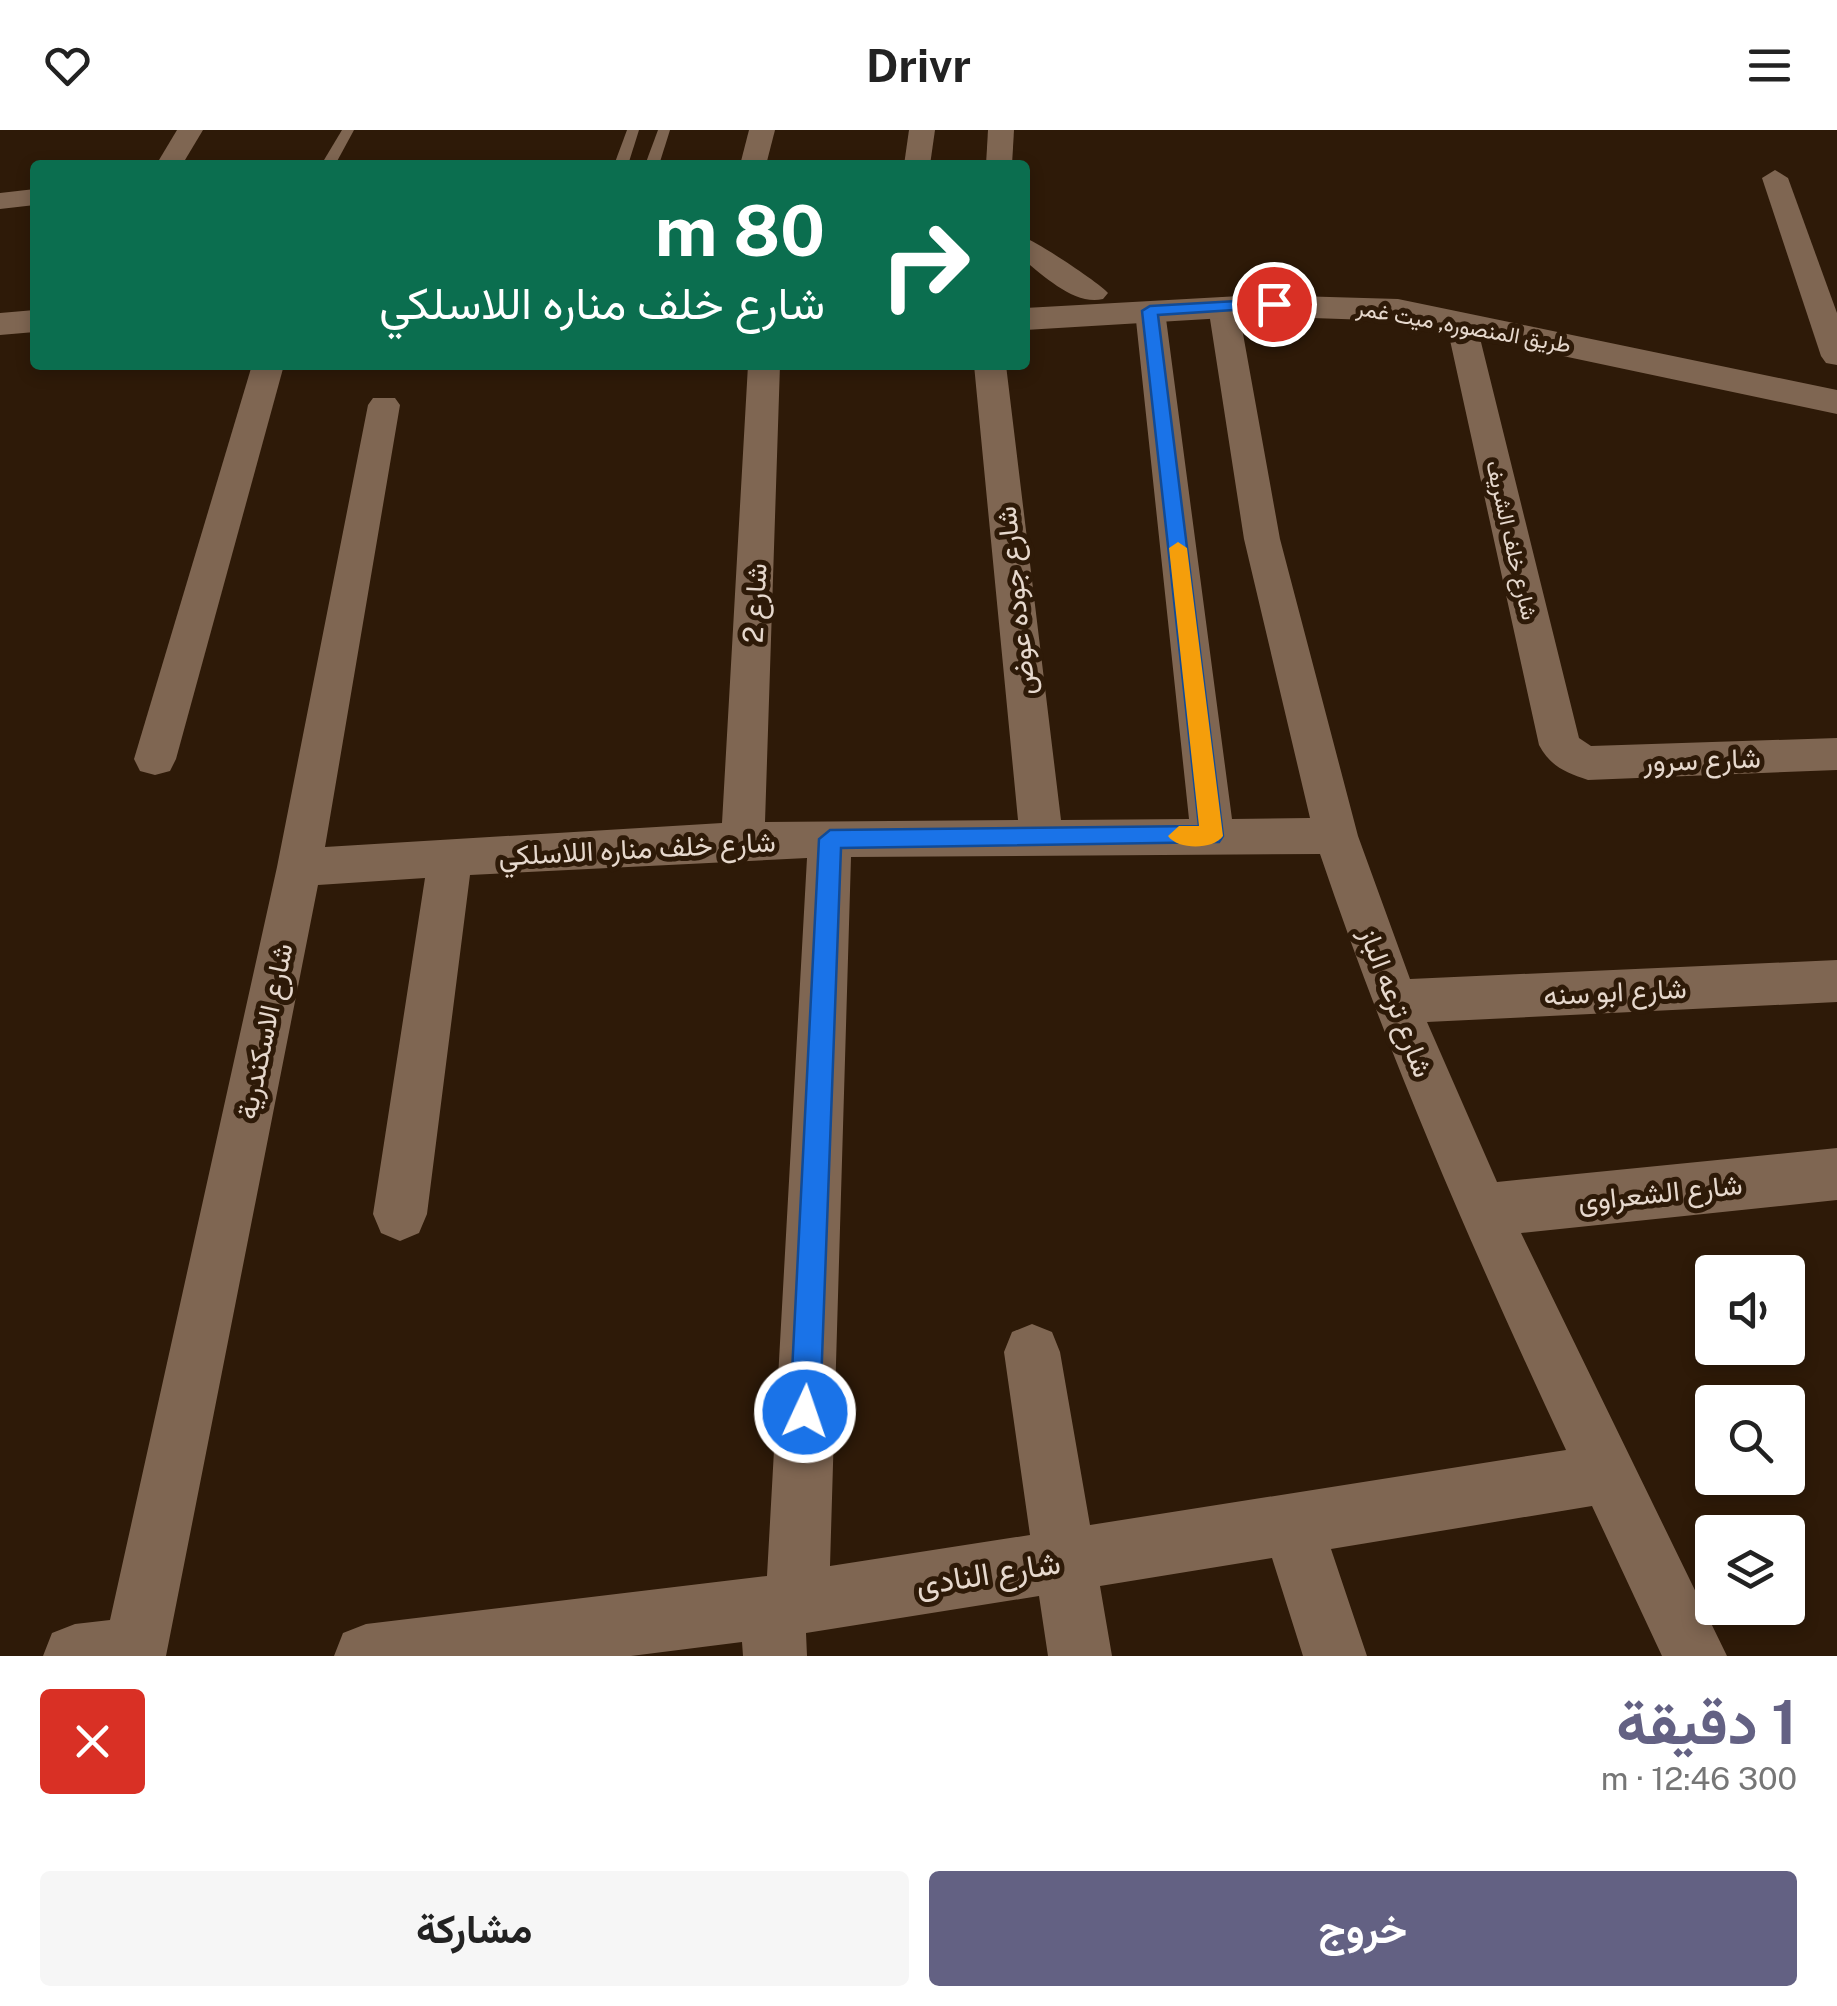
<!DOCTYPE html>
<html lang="ar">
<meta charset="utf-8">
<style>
:root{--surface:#fff;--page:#f6f6f6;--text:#222;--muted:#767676;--accent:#636183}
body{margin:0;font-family:"Public Sans",Vazirmatn,sans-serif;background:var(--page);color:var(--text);direction:rtl;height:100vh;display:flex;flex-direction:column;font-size:38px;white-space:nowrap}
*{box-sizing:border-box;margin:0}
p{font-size:32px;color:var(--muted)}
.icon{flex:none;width:55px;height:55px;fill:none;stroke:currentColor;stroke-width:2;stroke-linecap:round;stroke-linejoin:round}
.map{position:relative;height:1526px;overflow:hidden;direction:ltr}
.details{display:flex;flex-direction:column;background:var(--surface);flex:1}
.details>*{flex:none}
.top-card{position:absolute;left:30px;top:30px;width:1000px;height:210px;border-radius:10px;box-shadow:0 5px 15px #0003;direction:rtl;background:#0b6e4f;color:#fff;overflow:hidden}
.tools{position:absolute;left:1695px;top:1125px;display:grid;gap:20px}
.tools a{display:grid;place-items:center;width:110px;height:110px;border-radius:10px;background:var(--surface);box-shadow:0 5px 15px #0003;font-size:50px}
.pin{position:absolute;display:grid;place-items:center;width:85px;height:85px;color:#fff;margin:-42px;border:5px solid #fff;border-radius:50%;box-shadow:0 2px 10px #0007}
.me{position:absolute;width:110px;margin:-55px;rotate:3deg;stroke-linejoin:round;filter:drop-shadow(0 0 8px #0008)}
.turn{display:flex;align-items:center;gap:35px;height:210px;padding:0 40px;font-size:45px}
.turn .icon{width:130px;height:130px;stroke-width:2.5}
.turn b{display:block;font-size:70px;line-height:85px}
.round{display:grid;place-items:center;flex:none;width:105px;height:105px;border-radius:10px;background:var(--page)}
.overview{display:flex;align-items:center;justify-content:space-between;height:170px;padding:0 40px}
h1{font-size:60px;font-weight:700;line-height:75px;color:var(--accent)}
.primary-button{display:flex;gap:20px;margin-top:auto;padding:20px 40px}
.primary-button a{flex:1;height:115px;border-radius:10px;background:var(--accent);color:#fff;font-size:40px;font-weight:700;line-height:115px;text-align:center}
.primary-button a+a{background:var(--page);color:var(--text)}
header{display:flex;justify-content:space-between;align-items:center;height:130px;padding:0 40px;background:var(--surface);font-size:45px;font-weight:700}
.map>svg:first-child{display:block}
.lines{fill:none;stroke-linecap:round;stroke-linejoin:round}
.lane{fill:#7f6652;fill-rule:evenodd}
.street{fill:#7f6652;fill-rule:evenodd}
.secondary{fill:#7f6652;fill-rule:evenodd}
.route{fill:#1a73e8;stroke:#114b97;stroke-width:2.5}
.slow{fill:#f59e0b}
.labels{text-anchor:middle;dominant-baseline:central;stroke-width:10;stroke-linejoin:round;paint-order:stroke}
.far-street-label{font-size:22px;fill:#e6d8cd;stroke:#2e1a08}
.street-label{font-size:28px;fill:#e6d8cd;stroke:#2e1a08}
.near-street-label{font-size:32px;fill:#e6d8cd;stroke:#2e1a08}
</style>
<header><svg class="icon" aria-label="menu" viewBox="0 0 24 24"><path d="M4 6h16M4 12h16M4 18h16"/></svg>Drivr<svg class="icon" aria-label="heart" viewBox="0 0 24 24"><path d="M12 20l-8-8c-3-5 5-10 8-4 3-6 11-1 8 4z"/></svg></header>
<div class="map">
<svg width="1837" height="1526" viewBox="0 0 1837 1526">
<rect width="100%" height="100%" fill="#2e1a08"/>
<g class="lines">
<g class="lane">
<path d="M342 0H354L335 35H321Z"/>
<path d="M627 0H639L628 35H614Z"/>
<path d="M658 0H670L659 35H645Z"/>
</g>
<g class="street">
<path d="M177 0H203L182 35H156Z"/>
<path d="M749 0H775L766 35H740Z"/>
<path d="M909 0H935L930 35H904Z"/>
<path d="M988 0H1014L1012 35H986Z"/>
<path d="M1775 40 1788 48 1837 183V235L1826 233 1821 226 1762 48Z"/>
<path d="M35 59V75L0 79V63Z"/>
<path d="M1025 108C1036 111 1101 154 1108 163L1103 169C1076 176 1045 147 1025 131Z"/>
<path d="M1223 167 1234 170 1238 176 1280 409 1358 706 1410 849 1837 830V872L1427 892 1497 1052 1837 1018V1070L1521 1103 1727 1526H1662L1592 1376 1331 1419 1367 1526H1303L1272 1428 1100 1456 1112 1526H1048L1039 1466 806 1503 807 1526H743L742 1512 631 1526H334L343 1503 366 1494 767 1446 807 728 470 745 427 1084 419 1103 400 1111 381 1103 373 1084 425 748 318 755 166 1526H43L52 1503 75 1494 110 1490 277 737 368 275 373 268H395L400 275 325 717 722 693 748 235H780L765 692 1018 690 974 235H1006L1061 690 1189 689 1135 181 1139 175H1161L1165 181 1232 689 1310 688 1244 409 1208 176 1212 170ZM1320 724C1390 931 1474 1123 1566 1320L1090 1395 1060 1222 1052 1202 1032 1194 1012 1202 1004 1222 1030 1405 830 1436 851 727Z"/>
<path d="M1461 183 1472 186 1476 192 1579 608 1591 616 1837 608V640L1588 650C1565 642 1551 637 1539 615L1446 192 1450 186Z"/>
<path d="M252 235H284L176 629 170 641 155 645 140 641 134 629Z"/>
</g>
<g class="secondary">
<path d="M1258 165 1398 169 1837 260V284L1398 191 1258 186 1025 200V178Z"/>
<path d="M35 180V202L0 205V183Z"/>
</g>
</g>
<path class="route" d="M1274 169 1281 174 1279 177 1158 185 1223 706 1219 712 841 718 820 1282 816 1293 805 1297 795 1293 790 1282 819 709 830 700 1199 696 1142 181 1150 176Z"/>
<path class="slow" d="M1178 412 1187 418 1223 706C1213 720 1178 720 1168 706L1179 696H1199L1169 418Z"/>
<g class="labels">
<g class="far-street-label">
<text transform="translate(1464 196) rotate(10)">طريق المنصوره, ميت غمر</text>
<text transform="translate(1512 410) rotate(77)">شارع خلف الشريف</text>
</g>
<g class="street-label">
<text transform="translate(1015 471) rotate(-96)">شارع جوده عوض</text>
<text transform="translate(754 473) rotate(-87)">شارع 2</text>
<text transform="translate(1702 629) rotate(-2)">شارع سرور</text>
<text transform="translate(637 718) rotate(-3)">شارع خلف مناره اللاسلكي</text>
<text transform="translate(1615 861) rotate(-3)">شارع ابو سنه</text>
<text transform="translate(1397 872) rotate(69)">شارع ترعه الباز</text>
<text transform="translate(264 901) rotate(-78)">شارع الاسكندرية</text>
<text transform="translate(1660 1062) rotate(-6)">شارع الشعراوى</text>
</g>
<g class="near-street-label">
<text transform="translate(988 1443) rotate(-9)">شارع النادى</text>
</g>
</g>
</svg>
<div class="tools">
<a><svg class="icon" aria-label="sound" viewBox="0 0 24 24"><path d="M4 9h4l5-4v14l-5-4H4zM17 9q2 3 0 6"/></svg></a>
<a><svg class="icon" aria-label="search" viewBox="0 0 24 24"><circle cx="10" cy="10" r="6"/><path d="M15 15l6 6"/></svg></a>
<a><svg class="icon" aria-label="layers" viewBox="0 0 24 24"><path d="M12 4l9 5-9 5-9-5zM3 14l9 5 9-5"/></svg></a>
</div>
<div class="pin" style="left:1274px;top:174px;background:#d93025"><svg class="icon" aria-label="arrive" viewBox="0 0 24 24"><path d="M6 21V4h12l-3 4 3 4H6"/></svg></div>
<svg class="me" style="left:805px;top:1282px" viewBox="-20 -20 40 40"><circle r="17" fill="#1a73e8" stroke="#fff" stroke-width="3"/><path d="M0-11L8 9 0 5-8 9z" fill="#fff"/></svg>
<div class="top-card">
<div class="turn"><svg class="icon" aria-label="right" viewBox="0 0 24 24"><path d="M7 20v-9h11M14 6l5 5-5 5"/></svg><div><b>80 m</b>شارع خلف مناره اللاسلكي</div></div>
</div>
</div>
<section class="details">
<div class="overview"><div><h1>1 دقيقة</h1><p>300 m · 12:46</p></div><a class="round" style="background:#d93025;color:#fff"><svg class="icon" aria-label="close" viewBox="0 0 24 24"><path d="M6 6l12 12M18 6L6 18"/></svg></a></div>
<div class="primary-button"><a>خروج</a><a>مشاركة</a></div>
</section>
